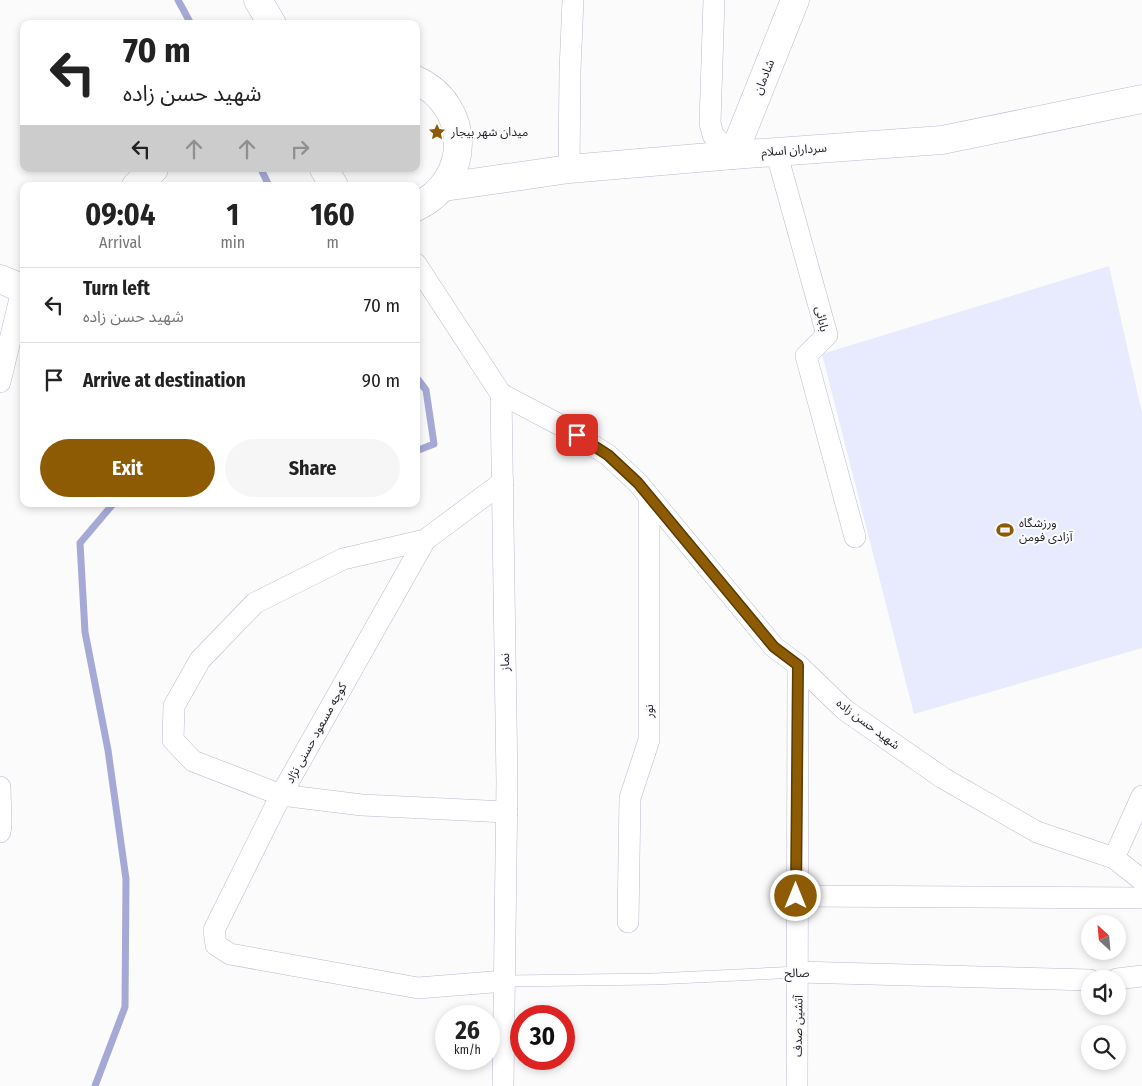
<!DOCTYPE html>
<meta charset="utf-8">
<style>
:root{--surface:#fff;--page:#f6f6f6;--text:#222;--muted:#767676;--line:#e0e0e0;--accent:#8c5b04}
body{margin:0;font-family:"Fira Sans Condensed","Noto Sans Arabic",sans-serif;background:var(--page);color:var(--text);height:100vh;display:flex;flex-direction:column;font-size:19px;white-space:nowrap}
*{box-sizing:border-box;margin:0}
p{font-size:16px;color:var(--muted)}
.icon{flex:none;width:28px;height:28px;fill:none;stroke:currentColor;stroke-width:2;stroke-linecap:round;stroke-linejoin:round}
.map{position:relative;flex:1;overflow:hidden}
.drawer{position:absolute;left:20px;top:182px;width:400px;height:325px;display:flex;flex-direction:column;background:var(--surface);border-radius:10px;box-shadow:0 2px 8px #0003}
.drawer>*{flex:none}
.top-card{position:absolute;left:20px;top:20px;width:400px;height:152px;border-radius:10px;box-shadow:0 2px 8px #0003;background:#fff;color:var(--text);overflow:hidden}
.needle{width:32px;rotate:334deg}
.tools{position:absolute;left:1081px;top:915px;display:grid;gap:10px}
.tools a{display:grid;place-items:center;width:45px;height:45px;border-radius:50%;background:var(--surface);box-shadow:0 2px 8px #0003;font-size:25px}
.speed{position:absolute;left:435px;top:1005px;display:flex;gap:10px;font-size:25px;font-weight:700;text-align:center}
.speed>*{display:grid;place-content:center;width:65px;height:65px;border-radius:50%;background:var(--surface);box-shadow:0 2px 8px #0003;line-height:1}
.speed small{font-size:12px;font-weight:400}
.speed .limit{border:8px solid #d22;background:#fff;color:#111}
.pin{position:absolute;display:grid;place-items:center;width:42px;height:42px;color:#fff;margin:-21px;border-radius:10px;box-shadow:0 2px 8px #0006}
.me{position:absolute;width:55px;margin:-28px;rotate:0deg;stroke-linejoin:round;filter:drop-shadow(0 0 4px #0008)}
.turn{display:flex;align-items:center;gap:18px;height:105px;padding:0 20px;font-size:22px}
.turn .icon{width:65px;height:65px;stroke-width:2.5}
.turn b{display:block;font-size:35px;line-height:42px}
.lanes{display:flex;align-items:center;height:48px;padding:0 20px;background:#0003;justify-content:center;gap:25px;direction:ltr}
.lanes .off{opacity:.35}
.eta{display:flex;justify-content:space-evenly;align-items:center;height:85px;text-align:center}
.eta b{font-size:30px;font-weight:700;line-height:35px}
.primary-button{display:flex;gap:10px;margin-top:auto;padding:10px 20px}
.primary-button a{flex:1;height:58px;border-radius:30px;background:var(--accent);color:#fff;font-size:20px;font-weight:700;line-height:58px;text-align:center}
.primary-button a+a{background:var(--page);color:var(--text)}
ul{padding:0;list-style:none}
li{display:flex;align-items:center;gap:15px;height:75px;padding:0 20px;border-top:1px solid var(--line)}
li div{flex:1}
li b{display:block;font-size:19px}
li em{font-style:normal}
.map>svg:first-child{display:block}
.pitch{fill:#e8eafe}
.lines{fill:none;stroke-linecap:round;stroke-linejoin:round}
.stream{stroke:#a6a9d6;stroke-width:7}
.lane-casing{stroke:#b9bad1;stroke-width:12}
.street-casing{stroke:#b9bad1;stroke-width:22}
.secondary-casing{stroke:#b9bad1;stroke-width:29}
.lane{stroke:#fff;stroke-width:11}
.street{stroke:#fff;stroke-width:21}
.secondary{stroke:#fff;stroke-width:28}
.route-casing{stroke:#5b3b03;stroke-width:12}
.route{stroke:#8c5b04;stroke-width:9}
.labels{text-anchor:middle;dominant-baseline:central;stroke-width:4;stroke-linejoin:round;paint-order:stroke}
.street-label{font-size:12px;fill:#1d1e26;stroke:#fbfbfb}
.poi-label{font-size:12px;fill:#1d1e26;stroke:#fbfbfb;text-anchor:start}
</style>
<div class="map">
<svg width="1142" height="1086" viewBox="0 0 1142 1086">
<rect width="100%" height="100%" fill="#fbfbfb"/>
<path class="pitch" d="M1109 266 1142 413V648L914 714 822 354Z"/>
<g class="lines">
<g class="stream">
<path d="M178 0 191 24"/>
<path d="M261 169 269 186"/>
<path d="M416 377 426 390 434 444 416 451"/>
<path d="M95 1086 125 1007 126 879 108 750 85 632 80 543 113 504"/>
</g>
<g class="lane-casing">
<path id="lane" d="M505 981 654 979 798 972"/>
</g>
<g class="street-casing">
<g id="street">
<path d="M714 0 710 123 713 135 733 155"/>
<path d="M776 151 827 335 806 356 855 537"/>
<path d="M569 169 570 71 573 0"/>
<path d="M416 264 501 394 507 782 503 1086"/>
<path d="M0 382 22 290"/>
<path d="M501 394 562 426 608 455 638 483 774 647 798 665 845 710 943 778 1037 832 1114 858 1142 880"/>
<path d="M503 482 425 540 343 559 255 603 200 660 174 706 173 740 193 761 281 795 362 805 507 812"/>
<path d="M425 540 281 795 214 930 216 945 230 954 418 988 505 981"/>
<path d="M0 787 1 825 0 832"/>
<path d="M1114 858 1142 796"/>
<path d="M797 896 1142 898"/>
<path d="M628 922 630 798 649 740V497"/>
<path d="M798 972 1090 980"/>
<path d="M1117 979 1142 976"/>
<path d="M797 1086 798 665"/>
</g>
</g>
<g class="secondary-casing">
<g id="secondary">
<path d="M258 0 272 24"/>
<path d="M416 80C472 106 472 181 416 207"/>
<path d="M733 155 795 0"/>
<path d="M324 169 334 186"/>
<path d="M136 186 154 169"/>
<path d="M444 187 569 169 733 155 942 140 1142 99"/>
<path d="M0 279 24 289"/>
</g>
</g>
<use href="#lane" class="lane"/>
<use href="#street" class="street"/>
<use href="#secondary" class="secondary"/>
</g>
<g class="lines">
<g class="route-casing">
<path id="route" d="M577 435 608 455 638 483 774 647 798 665 796 896"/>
</g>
<use href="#route" class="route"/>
</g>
<defs>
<g id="sight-bare" transform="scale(1.35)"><path d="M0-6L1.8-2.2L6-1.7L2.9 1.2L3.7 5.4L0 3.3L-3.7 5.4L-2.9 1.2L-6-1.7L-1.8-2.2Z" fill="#8c5b04" stroke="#fbfbfb" stroke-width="2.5" paint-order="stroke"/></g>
<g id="stadium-bare" transform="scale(1.35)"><path d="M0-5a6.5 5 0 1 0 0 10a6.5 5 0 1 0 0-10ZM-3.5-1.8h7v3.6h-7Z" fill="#8c5b04" stroke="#fbfbfb" stroke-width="2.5" paint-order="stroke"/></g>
</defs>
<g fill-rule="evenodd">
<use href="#sight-bare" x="437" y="132"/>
<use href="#stadium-bare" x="1005" y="530"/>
</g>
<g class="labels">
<g class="street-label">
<text transform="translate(764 77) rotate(-68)">شادمان</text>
<text transform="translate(794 150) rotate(-4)">سرداران اسلام</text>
<text transform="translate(822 319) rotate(78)">بابائی</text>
<text transform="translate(505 662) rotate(-91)">نماز</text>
<text transform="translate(649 711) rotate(-90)">نور</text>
<text transform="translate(868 724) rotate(37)">شهید حسن زاده</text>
<text transform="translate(316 733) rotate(-61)">کوچه مسعود حسنی نژاد</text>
<text transform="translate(797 973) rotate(-1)">صالح</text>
<text transform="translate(798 1026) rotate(-89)">آتشین صدف</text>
</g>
<g class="poi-label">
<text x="451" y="132">میدان شهر بیجار</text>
<text x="1019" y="523">ورزشگاه<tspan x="1019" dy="14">آزادی فومن</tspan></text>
</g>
</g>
</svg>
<div class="tools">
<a><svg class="needle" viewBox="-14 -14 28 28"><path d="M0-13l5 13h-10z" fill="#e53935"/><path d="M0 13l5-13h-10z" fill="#767676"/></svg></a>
<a><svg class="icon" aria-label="sound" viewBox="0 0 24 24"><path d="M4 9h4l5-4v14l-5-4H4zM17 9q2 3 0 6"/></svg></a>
<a><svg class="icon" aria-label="search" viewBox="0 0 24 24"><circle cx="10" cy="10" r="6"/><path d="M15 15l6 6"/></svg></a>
</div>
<div class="speed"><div>26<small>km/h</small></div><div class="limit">30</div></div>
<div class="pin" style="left:577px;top:435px;background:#d93025"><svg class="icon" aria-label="arrive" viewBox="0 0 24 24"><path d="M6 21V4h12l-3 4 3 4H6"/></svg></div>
<svg class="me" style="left:796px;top:896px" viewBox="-20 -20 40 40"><circle r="17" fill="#8c5b04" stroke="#fff" stroke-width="3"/><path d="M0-11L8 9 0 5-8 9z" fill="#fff"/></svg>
<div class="top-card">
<div class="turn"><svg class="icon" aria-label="left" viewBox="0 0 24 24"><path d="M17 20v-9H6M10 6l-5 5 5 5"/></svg><div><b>70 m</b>شهید حسن زاده</div></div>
<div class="lanes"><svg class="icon" aria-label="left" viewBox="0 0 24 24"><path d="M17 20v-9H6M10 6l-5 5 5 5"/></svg><svg class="icon off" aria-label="ahead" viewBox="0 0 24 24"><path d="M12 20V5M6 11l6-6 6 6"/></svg><svg class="icon off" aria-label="ahead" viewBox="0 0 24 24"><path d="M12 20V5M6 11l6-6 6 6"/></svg><svg class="icon off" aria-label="right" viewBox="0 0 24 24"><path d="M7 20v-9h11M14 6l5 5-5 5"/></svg></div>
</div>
<section class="drawer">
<div class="eta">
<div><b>09:04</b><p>Arrival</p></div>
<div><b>1</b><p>min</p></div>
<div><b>160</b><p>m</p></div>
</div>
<ul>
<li><svg class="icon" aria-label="left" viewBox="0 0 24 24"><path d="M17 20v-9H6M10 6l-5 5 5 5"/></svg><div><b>Turn left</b><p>شهید حسن زاده</p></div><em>70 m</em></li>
<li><svg class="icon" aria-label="arrive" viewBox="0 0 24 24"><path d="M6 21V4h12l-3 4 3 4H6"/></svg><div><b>Arrive at destination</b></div><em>90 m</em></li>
</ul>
<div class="primary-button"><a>Exit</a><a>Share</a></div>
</section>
</div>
